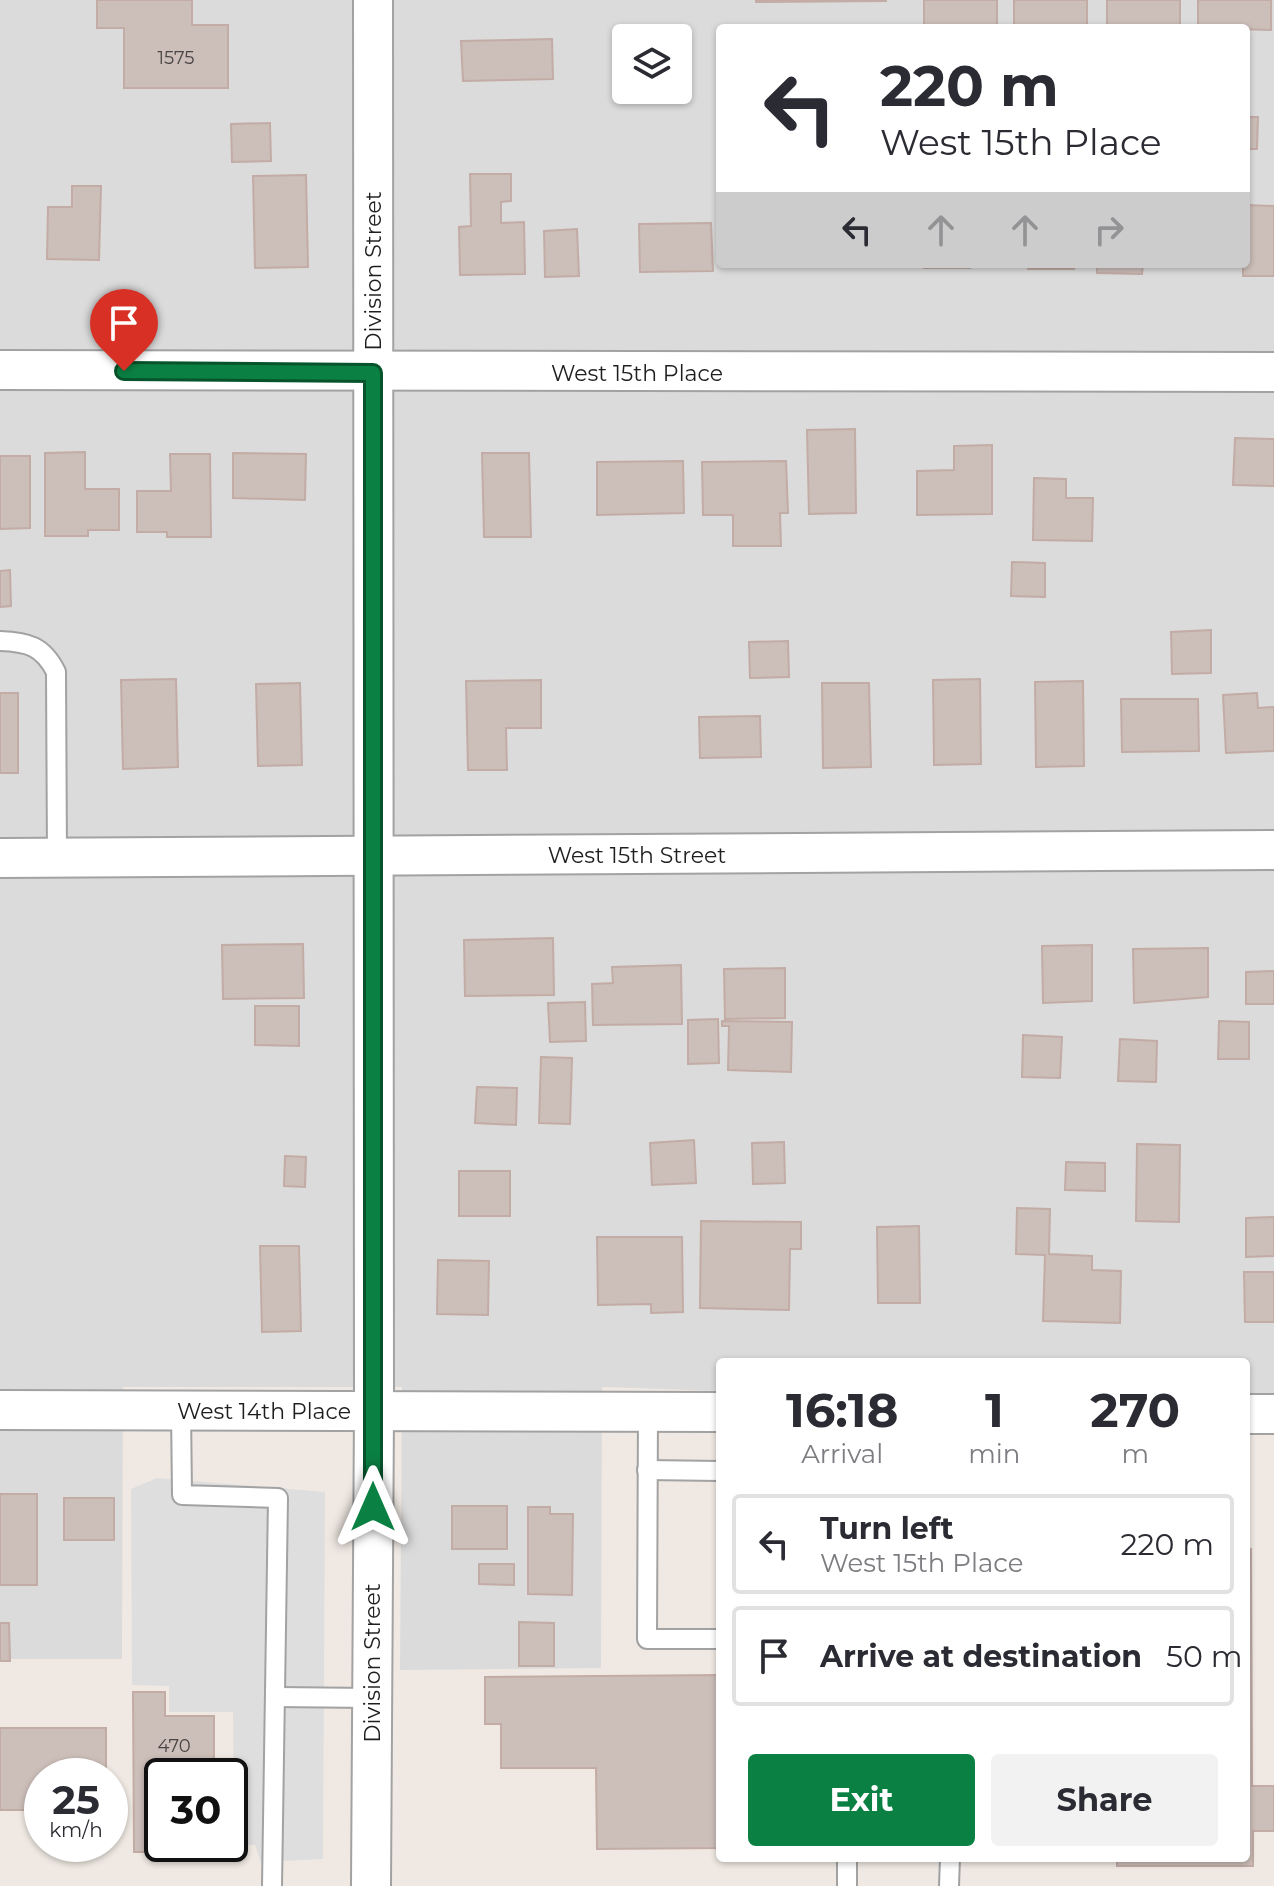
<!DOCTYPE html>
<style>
:root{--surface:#fff;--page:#f2f2f3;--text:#2b2b33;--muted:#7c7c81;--line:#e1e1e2;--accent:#0b8043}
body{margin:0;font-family:Montserrat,sans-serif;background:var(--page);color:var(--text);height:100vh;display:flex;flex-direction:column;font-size:30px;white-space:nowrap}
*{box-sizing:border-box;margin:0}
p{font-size:26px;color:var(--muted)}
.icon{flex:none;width:44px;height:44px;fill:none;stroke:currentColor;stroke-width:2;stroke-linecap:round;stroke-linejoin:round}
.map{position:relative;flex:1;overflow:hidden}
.panel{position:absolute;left:716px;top:1358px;width:534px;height:504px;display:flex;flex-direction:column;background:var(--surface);border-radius:8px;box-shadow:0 2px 6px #0004}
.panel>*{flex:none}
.top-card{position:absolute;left:716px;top:24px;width:534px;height:244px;border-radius:8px;box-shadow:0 2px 6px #0004;background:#fff;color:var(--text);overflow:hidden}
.fabs{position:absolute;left:612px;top:24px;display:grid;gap:16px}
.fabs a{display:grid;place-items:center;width:80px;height:80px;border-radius:8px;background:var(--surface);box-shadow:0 2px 6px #0004;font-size:40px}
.speed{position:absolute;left:24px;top:1758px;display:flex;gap:16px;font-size:40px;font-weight:700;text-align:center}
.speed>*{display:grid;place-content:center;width:104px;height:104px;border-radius:50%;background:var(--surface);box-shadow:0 2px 6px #0004;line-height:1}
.speed small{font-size:20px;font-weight:400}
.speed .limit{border:4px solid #111;border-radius:12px;background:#fff;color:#111}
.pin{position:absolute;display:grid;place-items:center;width:68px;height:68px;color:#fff;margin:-82px -34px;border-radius:50% 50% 50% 0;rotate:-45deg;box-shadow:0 0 8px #0007}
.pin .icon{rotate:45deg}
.me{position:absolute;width:88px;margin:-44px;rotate:0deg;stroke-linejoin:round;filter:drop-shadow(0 0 6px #0008)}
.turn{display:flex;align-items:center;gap:28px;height:168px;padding:0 32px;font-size:36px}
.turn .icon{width:104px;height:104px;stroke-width:2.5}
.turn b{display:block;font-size:56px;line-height:68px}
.lanes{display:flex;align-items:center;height:76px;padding:0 32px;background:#0003;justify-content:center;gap:40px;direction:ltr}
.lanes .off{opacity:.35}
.eta{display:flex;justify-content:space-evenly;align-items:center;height:136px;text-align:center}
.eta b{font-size:48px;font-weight:700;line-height:56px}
.button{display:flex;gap:16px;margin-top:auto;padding:16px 32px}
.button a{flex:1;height:92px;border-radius:8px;background:var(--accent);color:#fff;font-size:32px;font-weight:700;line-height:92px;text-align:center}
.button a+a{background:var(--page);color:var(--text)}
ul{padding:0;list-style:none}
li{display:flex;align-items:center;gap:24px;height:100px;margin:0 16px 12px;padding:0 16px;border:4px solid var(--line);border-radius:8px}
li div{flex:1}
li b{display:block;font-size:30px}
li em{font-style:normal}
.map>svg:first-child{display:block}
.residential{fill:#dcdbdb;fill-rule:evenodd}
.parking{fill:#dedede}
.building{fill:#ccbeb9;stroke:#c2aca5;stroke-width:2}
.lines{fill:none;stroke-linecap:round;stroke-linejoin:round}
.service-casing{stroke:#a2a2a2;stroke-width:22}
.minor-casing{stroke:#a2a2a2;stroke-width:42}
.service{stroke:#fff;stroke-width:18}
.minor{stroke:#fff;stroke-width:38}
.route-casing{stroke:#07532c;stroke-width:20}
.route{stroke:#0b8043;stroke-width:14}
.labels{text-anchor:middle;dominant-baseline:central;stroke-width:6;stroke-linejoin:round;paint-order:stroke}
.number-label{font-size:18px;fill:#4a4645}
.street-label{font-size:22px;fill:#1e1e1e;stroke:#fff}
</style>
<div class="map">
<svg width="1274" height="1886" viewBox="0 0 1274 1886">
<rect width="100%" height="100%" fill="#f0e9e3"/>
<path class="residential" d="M0 0H1274V1396H1246V1362H720V1391L602 1387 601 1668 400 1670 402 1387H123L122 1659H0ZM720 28H1246V264H720ZM626 38H678V90H626Z"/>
<path class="parking" d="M157 1478 325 1492 323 1859 261 1862 255 1845H234L233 1712H169V1686L132 1685 131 1489Z"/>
<g class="building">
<path d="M97 0H192V25H228V88H124V28H97Z"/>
<path d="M756 0H886V1L756 2Z"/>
<rect x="924" y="0" width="73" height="28"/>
<rect x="1014" y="0" width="73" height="28"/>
<rect x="1107" y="0" width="73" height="28"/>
<path d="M1198 0H1271V30L1198 28Z"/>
<path d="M552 39 553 79 463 81 461 41Z"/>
<path d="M1246 117H1258L1257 149H1246Z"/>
<path d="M270 123 271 161 232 162 231 124Z"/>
<path d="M470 174H511V201L501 202V223L524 222 525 274 460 275 459 227 471 226Z"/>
<path d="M306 175 308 267 255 268 253 176Z"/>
<path d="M72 186H101L99 260 47 259 48 207H72Z"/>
<path d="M1246 205 1274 206V276H1243V264H1246Z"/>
<path d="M711 223 713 271 640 272 639 224Z"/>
<path d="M577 229 579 276 545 277 544 231Z"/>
<path d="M764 264H889L764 267Z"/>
<rect x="924" y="264" width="46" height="4"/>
<rect x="1028" y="264" width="46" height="5"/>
<path d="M1097 264H1143L1142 274 1097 273Z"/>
<path d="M855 429 856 513 809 514 807 430Z"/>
<path d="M1235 438 1274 439V486L1233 485Z"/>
<path d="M992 445V514L917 515V471L954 470V446Z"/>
<path d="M85 452V489H119V530H88V536H45V453Z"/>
<path d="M233 453 306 454 305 500 233 498Z"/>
<path d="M482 453H529L531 537H484Z"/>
<path d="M170 454H210L211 537H167V532H137V491H171Z"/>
<path d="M0 456H30V528L0 529Z"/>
<path d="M683 461 684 513 597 515V462Z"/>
<path d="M786 461 788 513H780L781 546H733V515H703L702 462Z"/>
<path d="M1034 478 1066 479V498H1093L1092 541 1033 540Z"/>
<path d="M1012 562 1045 563V597L1011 596Z"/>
<path d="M10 570 11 606 0 607V571Z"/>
<path d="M1211 630V673L1172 674 1171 632Z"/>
<path d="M788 641 789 677 750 678 749 642Z"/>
<path d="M176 679 178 767 123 769 121 680Z"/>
<path d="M980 679 981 764 934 765 933 680Z"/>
<path d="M541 680V728H506L507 770H468L466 681Z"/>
<path d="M1083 681 1084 766 1036 767 1035 682Z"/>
<path d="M300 683 302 765 258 766 256 684Z"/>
<path d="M822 683H869L871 767 823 768Z"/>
<rect x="0" y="693" width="18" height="80"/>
<path d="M1257 693 1258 708 1274 707V751L1226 753 1223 695Z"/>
<path d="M1121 699H1198L1199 751 1122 752Z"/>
<path d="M760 716 761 757 700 758 699 717Z"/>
<path d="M553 938 554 995 465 996 464 940Z"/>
<path d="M303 944 304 998 223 999 222 945Z"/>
<path d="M1092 945V1001L1043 1003 1042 946Z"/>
<path d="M1208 948V997L1134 1003 1133 949Z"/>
<path d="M681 965 682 1024 593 1025 592 984 613 983 612 967Z"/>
<path d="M785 968V1018L725 1019 724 969Z"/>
<path d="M1274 971V1004H1246V972Z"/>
<path d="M585 1002 586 1041 550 1042 548 1003Z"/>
<path d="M255 1006H299V1046L255 1045Z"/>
<path d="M718 1019 719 1063 688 1064V1020Z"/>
<path d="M722 1021 792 1022 791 1072 728 1070 729 1026H722Z"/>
<path d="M1219 1021 1249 1022V1059H1218Z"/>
<path d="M1023 1035 1062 1037 1060 1078 1022 1077Z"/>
<path d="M1120 1039 1157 1041 1156 1082 1118 1081Z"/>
<path d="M541 1057 572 1058 570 1124 539 1123Z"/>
<path d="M477 1087 517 1088 516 1125 475 1123Z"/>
<path d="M694 1140 696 1183 652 1185 650 1143Z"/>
<path d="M784 1142 785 1183 753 1184 752 1143Z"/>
<path d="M1137 1144 1180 1145 1179 1222 1136 1221Z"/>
<path d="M285 1156 306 1157 305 1187 284 1186Z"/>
<path d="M1066 1162 1105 1163V1191L1065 1190Z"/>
<rect x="459" y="1171" width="51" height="45"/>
<path d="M1017 1208 1050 1209 1049 1254 1092 1256V1270L1121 1271 1120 1323 1043 1321 1045 1255 1016 1254Z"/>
<path d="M1274 1217V1256L1246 1257V1218Z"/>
<path d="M701 1221 801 1222V1249H790L789 1310 700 1308Z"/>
<path d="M919 1226 920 1303H878L877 1227Z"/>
<path d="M597 1237H682L683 1312 651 1313V1304L598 1305Z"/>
<path d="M260 1246H299L301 1331 262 1332Z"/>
<path d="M438 1260 489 1261 488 1315 437 1314Z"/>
<path d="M1244 1272H1274V1322H1245Z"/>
<rect x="0" y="1494" width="37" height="91"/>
<rect x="64" y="1498" width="50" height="42"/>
<rect x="452" y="1506" width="55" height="43"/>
<path d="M528 1507H550V1514H573L572 1595 528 1594Z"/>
<path d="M1246 1549H1251L1252 1786H1274V1831H1253V1866H1117V1858H1246Z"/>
<path d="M479 1564H514V1585L479 1584Z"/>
<path d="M519 1622 554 1623V1666H519Z"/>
<path d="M0 1623H9L10 1661H0Z"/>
<path d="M720 1675V1848L597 1849 596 1768H501V1724H485V1677Z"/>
<path d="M133 1692H165V1716H214V1776H162V1844H211V1852H134Z"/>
<path d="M0 1728H106V1776H42V1810H0Z"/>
</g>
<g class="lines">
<g class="service-casing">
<g id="service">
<path d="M0 641C28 642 43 646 56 672L57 858"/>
<path d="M181 1410 182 1495 278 1498 272 1886"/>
<path d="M648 1412 647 1639H720"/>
<path d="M647 1470 720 1471"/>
<path d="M275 1697 372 1698"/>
<path d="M847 1858V1886"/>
<path d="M949 1886 950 1858"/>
</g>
</g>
<g class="minor-casing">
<g id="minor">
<path d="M0 370 1274 372"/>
<path d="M0 858 1274 850"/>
<path d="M0 1410 720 1412"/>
<path d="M1246 1414H1274"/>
<path d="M371 1886 374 1412 373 0"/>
</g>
</g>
<use href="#service" class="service"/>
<use href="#minor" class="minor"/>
</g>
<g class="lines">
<g class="route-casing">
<path id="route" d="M124 371 373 373V1507"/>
</g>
<use href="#route" class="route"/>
</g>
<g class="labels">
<g class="number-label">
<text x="176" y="58">1575</text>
<text x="174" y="1746">470</text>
</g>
<g class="street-label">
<text transform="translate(373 271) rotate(-90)">Division Street</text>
<text x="637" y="373">West 15th Place</text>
<text x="637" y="855">West 15th Street</text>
<text x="264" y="1411">West 14th Place</text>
<text transform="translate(372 1663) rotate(-90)">Division Street</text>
</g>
</g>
</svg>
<div class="fabs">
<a><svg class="icon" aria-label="layers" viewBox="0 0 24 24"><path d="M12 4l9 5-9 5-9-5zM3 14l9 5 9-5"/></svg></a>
</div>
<div class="speed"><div>25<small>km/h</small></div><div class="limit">30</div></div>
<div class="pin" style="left:124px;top:371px;background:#d93025"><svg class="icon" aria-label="arrive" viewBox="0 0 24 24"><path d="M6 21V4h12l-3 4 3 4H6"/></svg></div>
<svg class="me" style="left:373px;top:1507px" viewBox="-20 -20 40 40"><path d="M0-17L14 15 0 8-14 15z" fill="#0b8043" stroke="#fff" stroke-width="4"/></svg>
<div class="top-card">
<div class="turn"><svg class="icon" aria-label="left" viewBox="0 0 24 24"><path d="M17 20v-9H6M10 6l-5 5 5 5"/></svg><div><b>220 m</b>West 15th Place</div></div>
<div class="lanes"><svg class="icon" aria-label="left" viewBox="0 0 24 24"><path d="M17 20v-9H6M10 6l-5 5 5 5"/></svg><svg class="icon off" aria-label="ahead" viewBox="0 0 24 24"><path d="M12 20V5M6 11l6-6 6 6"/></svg><svg class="icon off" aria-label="ahead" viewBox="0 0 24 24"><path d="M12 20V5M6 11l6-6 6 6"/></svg><svg class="icon off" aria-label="right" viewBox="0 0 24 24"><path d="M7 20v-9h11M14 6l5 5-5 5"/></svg></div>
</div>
<section class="panel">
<div class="eta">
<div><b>16:18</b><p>Arrival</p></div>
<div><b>1</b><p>min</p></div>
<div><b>270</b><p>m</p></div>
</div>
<ul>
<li><svg class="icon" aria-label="left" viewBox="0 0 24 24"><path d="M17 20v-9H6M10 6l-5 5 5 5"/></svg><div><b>Turn left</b><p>West 15th Place</p></div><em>220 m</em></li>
<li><svg class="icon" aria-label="arrive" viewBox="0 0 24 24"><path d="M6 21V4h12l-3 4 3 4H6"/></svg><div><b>Arrive at destination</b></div><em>50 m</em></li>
</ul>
<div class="button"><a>Exit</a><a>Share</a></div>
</section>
</div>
